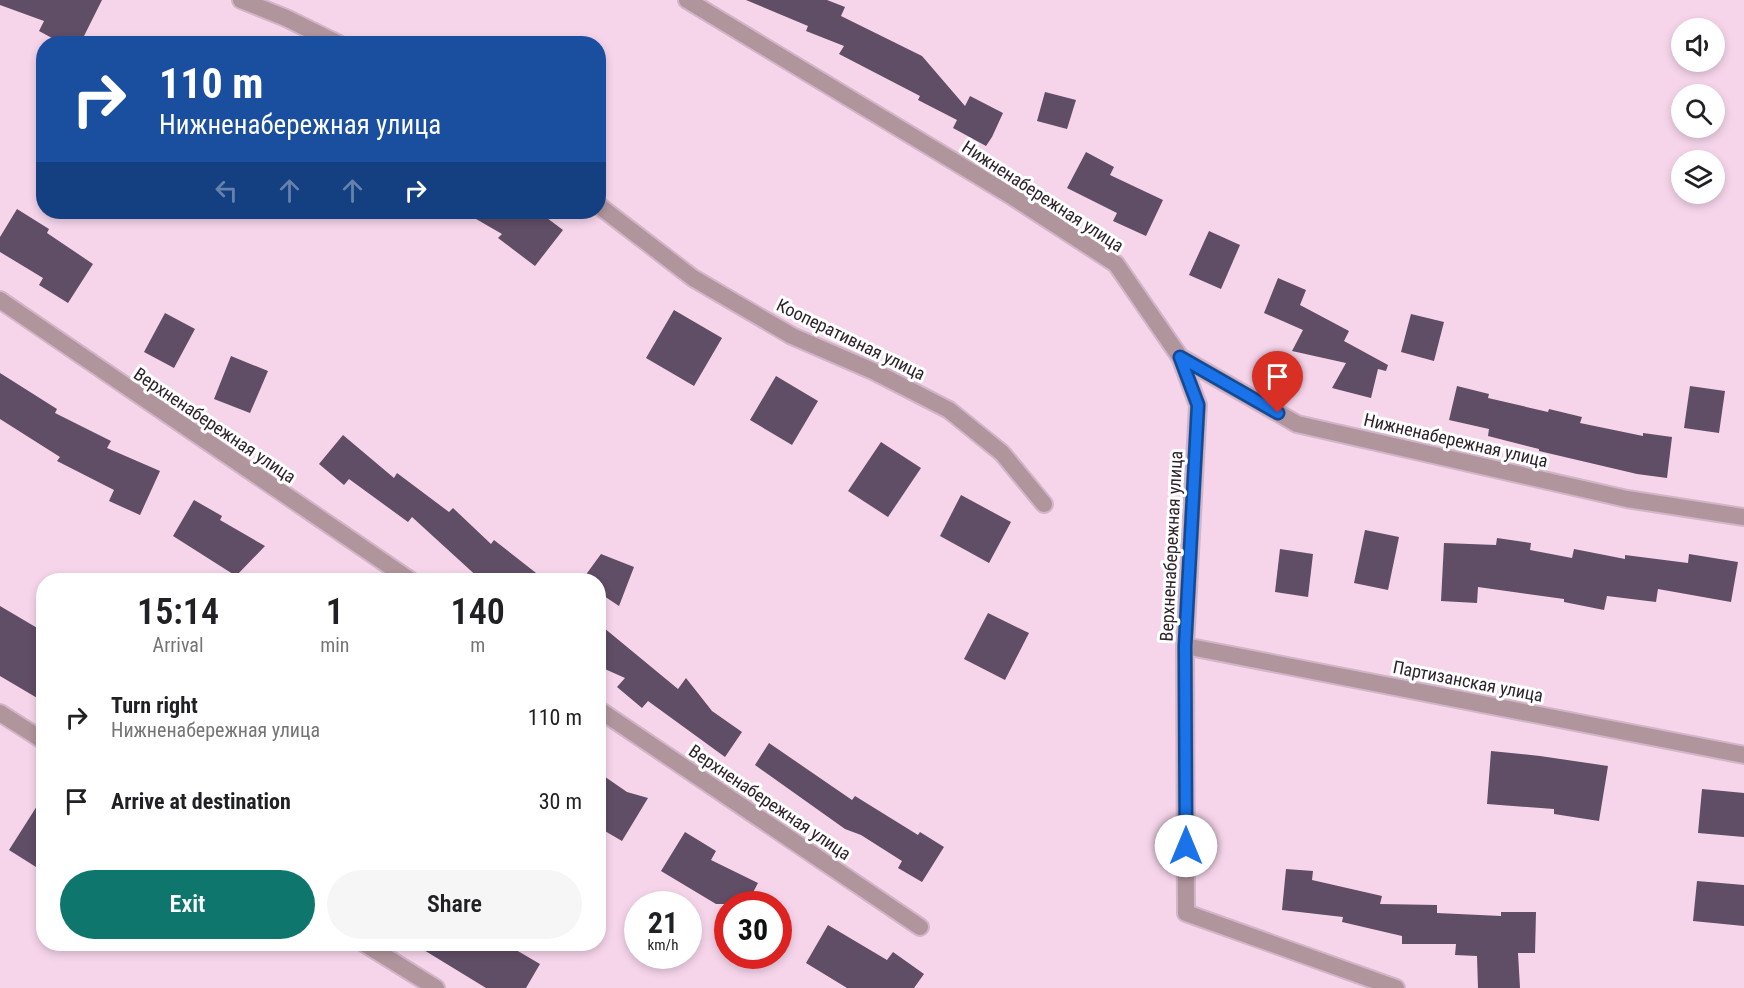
<!DOCTYPE html>
<meta charset="utf-8">
<style>
:root{--surface:#fff;--page:#f6f6f6;--text:#202124;--muted:#757577;--accent:#0f766e}
body{margin:0;font-family:"Roboto Condensed",sans-serif;background:var(--page);color:var(--text);height:100vh;display:flex;flex-direction:column;font-size:22px;white-space:nowrap}
*{box-sizing:border-box;margin:0}
p{font-size:20px;color:var(--muted)}
.icon{flex:none;width:33px;height:33px;fill:none;stroke:currentColor;stroke-width:2;stroke-linecap:round;stroke-linejoin:round}
.map{position:relative;flex:1;overflow:hidden}
.sheet{position:absolute;left:36px;top:573px;width:570px;height:378px;display:flex;flex-direction:column;background:var(--surface);border-radius:24px;box-shadow:0 3px 9px #0003}
.sheet>*{flex:none}
.banner{position:absolute;left:36px;top:36px;width:570px;height:183px;border-radius:24px;box-shadow:0 3px 9px #0003;background:#1a4fa0;color:#fff;overflow:hidden}
.fabs{position:absolute;left:1671px;top:18px;display:grid;gap:12px}
.fabs a{display:grid;place-items:center;width:54px;height:54px;border-radius:50%;background:var(--surface);box-shadow:0 3px 9px #0003;font-size:30px}
.speed{position:absolute;left:624px;top:891px;display:flex;gap:12px;font-size:30px;font-weight:700;text-align:center}
.speed>*{display:grid;place-content:center;width:78px;height:78px;border-radius:50%;background:var(--surface);box-shadow:0 3px 9px #0003;line-height:1}
.speed small{font-size:15px;font-weight:400}
.speed .limit{border:9px solid #d22;background:#fff;color:#111}
.pin{position:absolute;display:grid;place-items:center;width:51px;height:51px;color:#fff;margin:-62px -26px;border-radius:50% 50% 50% 0;rotate:-45deg;box-shadow:0 0 6px #0007}
.pin .icon{rotate:45deg}
.me{position:absolute;width:66px;margin:-33px;rotate:0deg;stroke-linejoin:round;filter:drop-shadow(0 0 4px #0008)}
.turn{display:flex;align-items:center;gap:21px;height:126px;padding:0 24px;font-size:27px}
.turn .icon{width:78px;height:78px;stroke-width:2.5}
.turn b{display:block;font-size:42px;line-height:51px}
.lanes{display:flex;align-items:center;height:57px;padding:0 24px;background:#0003;justify-content:center;gap:30px;direction:ltr}
.lanes .off{opacity:.35}
.eta{display:flex;justify-content:space-evenly;align-items:center;height:102px;text-align:center}
.eta b{font-size:36px;font-weight:600;line-height:42px}
.primary-button{display:flex;gap:12px;margin-top:auto;padding:12px 24px}
.primary-button a{flex:1;height:69px;border-radius:36px;background:var(--accent);color:#fff;font-size:24px;font-weight:600;line-height:69px;text-align:center}
.primary-button a+a{background:var(--page);color:var(--text)}
ul{padding:0;list-style:none}
li{display:flex;align-items:center;gap:18px;height:84px;padding:0 24px}
li div{flex:1}
li b{display:block;font-size:22px}
li em{font-style:normal}
.map>svg:first-child{display:block}
.building{fill:#604d66}
.lines{fill:none;stroke-linecap:round;stroke-linejoin:round}
.minor-casing{stroke:#d2b5c8;stroke-width:20}
.minor{stroke:#b1959d;stroke-width:16}
.route-casing{stroke:#114b97;stroke-width:15}
.route{stroke:#1a73e8;stroke-width:10}
.labels{text-anchor:middle;dominant-baseline:central;stroke-width:6;stroke-linejoin:round;paint-order:stroke}
.street-label{font-size:18px;fill:#2f232b;stroke:#fff}
</style>
<div class="map">
<svg width="1744" height="988" viewBox="0 0 1744 988">
<rect width="100%" height="100%" fill="#f6d5eb"/>
<g class="building">
<path d="M0 0H102L80 44H63L39 31 44 21 0 5Z"/>
<path d="M746 0H827L845 7 841 16 922 56 965 106 970 96 1003 113 992 137 986 146 953 128 957 120 918 100 920 96 839 54 844 46 806 31 808 26Z"/>
<path d="M1045 92 1076 100 1067 129 1037 121Z"/>
<path d="M1086 152 1114 167 1110 175 1163 200 1146 236 1113 221 1117 213 1067 188Z"/>
<path d="M17 209 49 229 47 233 93 264 68 303 39 285 43 278 0 252V237Z"/>
<path d="M464 212H539L563 230 535 266 498 238 502 234Z"/>
<path d="M1209 231 1240 245 1221 289 1189 275Z"/>
<path d="M1278 278 1306 290 1300 305 1349 331 1344 341 1388 365 1386 371 1378 369 1371 398 1332 388 1346 363 1292 351 1303 330 1264 313Z"/>
<path d="M674 310 722 338 694 386 646 358Z"/>
<path d="M165 313 195 329 174 368 144 352Z"/>
<path d="M1411 314 1444 322 1434 361 1401 352Z"/>
<path d="M231 356 268 371 250 413 214 399Z"/>
<path d="M0 373 57 409 55 413 111 441 107 448 160 471 140 515 109 501 114 490 57 461 60 457 0 419Z"/>
<path d="M776 376 818 401 792 445 750 420Z"/>
<path d="M1457 386 1489 394 1488 398 1548 412 1549 409 1582 417 1580 423 1643 436V433L1672 437 1667 478 1637 474 1539 451V449L1488 436 1489 429 1449 420Z"/>
<path d="M1690 386 1725 391 1719 433 1684 428Z"/>
<path d="M343 435 394 478 397 473 449 512 453 508 491 544 494 540 545 580H481L412 517 408 522 349 479 344 485 319 464Z"/>
<path d="M881 442 921 468 888 517 848 491Z"/>
<path d="M961 495 1011 522 989 563 940 536Z"/>
<path d="M194 500 222 516 220 520 265 546 236 576 173 536Z"/>
<path d="M1365 530 1399 537 1388 590 1354 583Z"/>
<path d="M1497 538 1531 543 1530 550 1572 558 1574 549 1625 559V555L1688 563 1689 554 1738 562 1731 602 1658 589 1656 602 1607 596 1604 610 1564 602V599L1478 587 1477 603 1441 601 1444 543 1496 545Z"/>
<path d="M1280 549 1313 554 1308 597 1275 592Z"/>
<path d="M601 554 634 567 619 606 598 592V580H582Z"/>
<path d="M0 606 44 632V702L0 676Z"/>
<path d="M988 613 1029 633 1005 680 964 659Z"/>
<path d="M598 623 678 689 686 678 712 711 742 732 725 757 648 701 642 708 617 687 625 678 598 666Z"/>
<path d="M769 743 852 800 855 796 918 835 920 832 944 847 922 882 898 868 902 861 861 835 845 829 755 765Z"/>
<path d="M1491 751 1540 756 1608 766 1599 821 1554 814V809L1487 804Z"/>
<path d="M598 772 627 792 648 798 622 841 598 827Z"/>
<path d="M1702 789 1744 793V837L1698 833Z"/>
<path d="M44 795V872L9 850Z"/>
<path d="M685 832 716 851 711 860 758 883 747 904H716L661 871Z"/>
<path d="M1286 869 1313 871 1312 880 1382 896 1380 904 1437 905V913L1501 916V912H1536L1535 953H1518L1520 988H1478L1477 956 1455 955 1456 944H1402V936L1342 922 1343 917 1282 910Z"/>
<path d="M1697 881 1744 885V926L1693 921Z"/>
<path d="M828 925 887 960 893 952 924 974 914 988H847L806 963Z"/>
<path d="M414 944H506L540 964 526 988H486Z"/>
</g>
<g class="lines">
<g class="minor-casing">
<g id="minor">
<path d="M241 0 286 18 339 44"/>
<path d="M687 0 1013 197 1116 264 1180 357 1297 424 1627 499 1744 517"/>
<path d="M598 205 693 278 792 336 873 371 949 410 1002 453 1044 504"/>
<path d="M0 300 410 580"/>
<path d="M1180 357 1198 405 1185 646 1186 913 1396 988"/>
<path d="M1185 646 1744 755"/>
<path d="M598 709 920 927"/>
<path d="M0 713 44 741"/>
<path d="M365 944 436 988"/>
</g>
</g>
<use href="#minor" class="minor"/>
</g>
<g class="lines">
<g class="route-casing">
<path id="route" d="M1186 846 1185 646 1198 405 1180 357 1278 413"/>
</g>
<use href="#route" class="route"/>
</g>
<g class="labels">
<g class="street-label">
<text transform="translate(1043 196) rotate(33)">Нижненабережная улица</text>
<text transform="translate(851 339) rotate(26)">Кооперативная улица</text>
<text transform="translate(215 425) rotate(34)">Верхненабережная улица</text>
<text transform="translate(1456 440) rotate(13)">Нижненабережная улица</text>
<text transform="translate(1171 546) rotate(-87)">Верхненабережная улица</text>
<text transform="translate(1468 681) rotate(11)">Партизанская улица</text>
<text transform="translate(770 802) rotate(34)">Верхненабережная улица</text>
</g>
</g>
</svg>
<div class="fabs">
<a><svg class="icon" aria-label="sound" viewBox="0 0 24 24"><path d="M4 9h4l5-4v14l-5-4H4zM17 9q2 3 0 6"/></svg></a>
<a><svg class="icon" aria-label="search" viewBox="0 0 24 24"><circle cx="10" cy="10" r="6"/><path d="M15 15l6 6"/></svg></a>
<a><svg class="icon" aria-label="layers" viewBox="0 0 24 24"><path d="M12 4l9 5-9 5-9-5zM3 14l9 5 9-5"/></svg></a>
</div>
<div class="speed"><div>21<small>km/h</small></div><div class="limit">30</div></div>
<div class="pin" style="left:1278px;top:413px;background:#d93025"><svg class="icon" aria-label="arrive" viewBox="0 0 24 24"><path d="M6 21V4h12l-3 4 3 4H6"/></svg></div>
<svg class="me" style="left:1186px;top:846px" viewBox="-20 -20 40 40"><circle r="19" fill="#fff"/><path d="M0-13L10 11 0 6-10 11z" fill="#1a73e8"/></svg>
<div class="banner">
<div class="turn"><svg class="icon" aria-label="right" viewBox="0 0 24 24"><path d="M7 20v-9h11M14 6l5 5-5 5"/></svg><div><b>110 m</b>Нижненабережная улица</div></div>
<div class="lanes"><svg class="icon off" aria-label="left" viewBox="0 0 24 24"><path d="M17 20v-9H6M10 6l-5 5 5 5"/></svg><svg class="icon off" aria-label="ahead" viewBox="0 0 24 24"><path d="M12 20V5M6 11l6-6 6 6"/></svg><svg class="icon off" aria-label="ahead" viewBox="0 0 24 24"><path d="M12 20V5M6 11l6-6 6 6"/></svg><svg class="icon" aria-label="right" viewBox="0 0 24 24"><path d="M7 20v-9h11M14 6l5 5-5 5"/></svg></div>
</div>
<section class="sheet">
<div class="eta">
<div><b>15:14</b><p>Arrival</p></div>
<div><b>1</b><p>min</p></div>
<div><b>140</b><p>m</p></div>
</div>
<ul>
<li><svg class="icon" aria-label="right" viewBox="0 0 24 24"><path d="M7 20v-9h11M14 6l5 5-5 5"/></svg><div><b>Turn right</b><p>Нижненабережная улица</p></div><em>110 m</em></li>
<li><svg class="icon" aria-label="arrive" viewBox="0 0 24 24"><path d="M6 21V4h12l-3 4 3 4H6"/></svg><div><b>Arrive at destination</b></div><em>30 m</em></li>
</ul>
<div class="primary-button"><a>Exit</a><a>Share</a></div>
</section>
</div>
